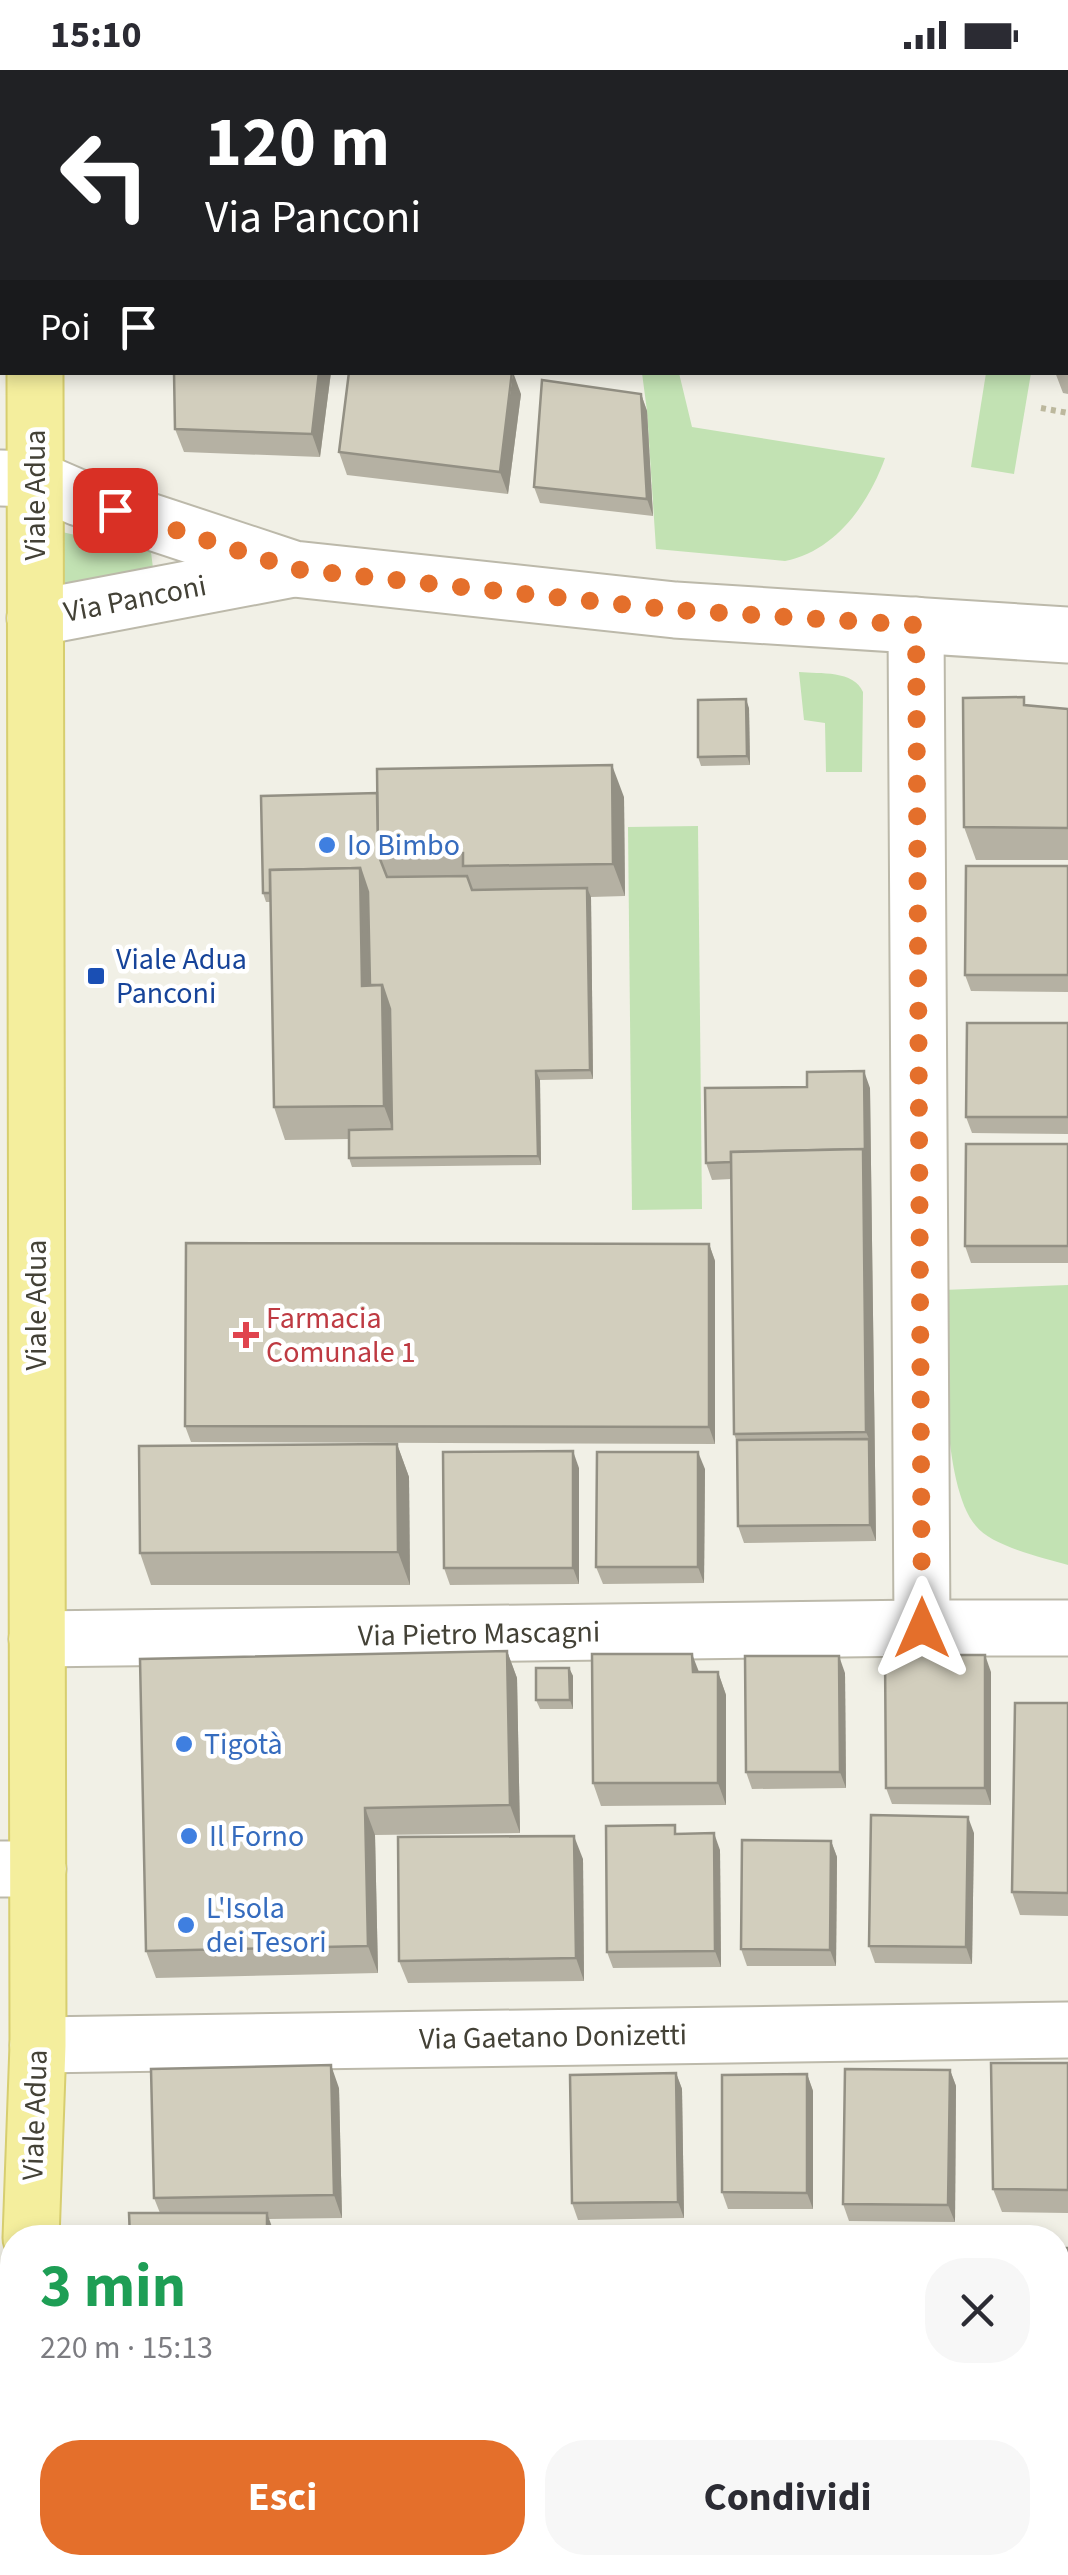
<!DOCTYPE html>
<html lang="it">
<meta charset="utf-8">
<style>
:root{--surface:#fff;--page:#f7f7f7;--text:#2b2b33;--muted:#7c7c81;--accent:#e46f2b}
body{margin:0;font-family:"Source Sans 3",sans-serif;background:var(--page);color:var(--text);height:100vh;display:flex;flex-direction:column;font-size:38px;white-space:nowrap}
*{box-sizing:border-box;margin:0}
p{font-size:32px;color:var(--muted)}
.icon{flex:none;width:55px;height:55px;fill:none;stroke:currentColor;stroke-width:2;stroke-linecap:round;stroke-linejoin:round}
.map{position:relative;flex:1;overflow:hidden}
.panel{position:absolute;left:0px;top:2155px;width:1070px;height:350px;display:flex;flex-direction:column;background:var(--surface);border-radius:40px 40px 0 0;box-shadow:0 5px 15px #0003}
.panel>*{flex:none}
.banner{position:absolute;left:0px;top:0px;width:1070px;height:305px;box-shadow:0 5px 15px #0003;background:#202124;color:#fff;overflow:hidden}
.pin{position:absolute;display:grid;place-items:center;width:85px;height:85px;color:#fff;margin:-42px;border-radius:20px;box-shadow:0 5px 15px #0006}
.me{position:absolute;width:110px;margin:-55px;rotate:0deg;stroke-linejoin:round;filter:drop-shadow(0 0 8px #0008)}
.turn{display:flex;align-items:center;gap:35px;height:210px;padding:0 40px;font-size:45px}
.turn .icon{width:130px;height:130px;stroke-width:2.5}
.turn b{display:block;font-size:70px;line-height:85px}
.then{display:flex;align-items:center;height:95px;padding:0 40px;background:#0003;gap:20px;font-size:38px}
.round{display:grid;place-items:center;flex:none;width:105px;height:105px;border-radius:40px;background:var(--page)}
.overview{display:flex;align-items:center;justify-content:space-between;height:170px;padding:0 40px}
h1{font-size:60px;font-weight:700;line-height:75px;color:#1e9e55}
.action{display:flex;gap:20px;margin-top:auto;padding:20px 40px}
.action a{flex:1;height:115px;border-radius:40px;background:var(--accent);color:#fff;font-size:40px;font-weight:700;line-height:115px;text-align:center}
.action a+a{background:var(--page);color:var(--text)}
.status{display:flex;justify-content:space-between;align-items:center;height:70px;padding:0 50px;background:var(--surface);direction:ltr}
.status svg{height:28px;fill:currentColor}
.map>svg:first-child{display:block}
.green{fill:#c2e2b3}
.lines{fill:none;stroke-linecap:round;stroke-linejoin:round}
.minor-casing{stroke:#bcb9aa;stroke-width:59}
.major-casing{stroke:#d7ce6f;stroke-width:59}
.path{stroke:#bcb89d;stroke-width:6;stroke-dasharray:5 5;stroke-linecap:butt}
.minor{stroke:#fff;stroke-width:55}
.major{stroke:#f4ee9d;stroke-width:55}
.wall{fill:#b5b1a3}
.shaded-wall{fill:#939084}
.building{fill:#d2cebd;stroke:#939084;stroke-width:2.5}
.route{stroke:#e46f2b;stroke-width:18;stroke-dasharray:0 32.4}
.shop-dot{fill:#3f7fe0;stroke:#fff;stroke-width:4}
.transit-dot{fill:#1a4fb4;stroke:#fff;stroke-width:4}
.health-dot{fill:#e0444e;stroke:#fff;stroke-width:4}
.labels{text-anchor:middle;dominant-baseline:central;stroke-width:9;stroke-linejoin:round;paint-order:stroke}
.street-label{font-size:30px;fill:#434136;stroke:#fff}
.shop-label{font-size:30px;fill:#366cbe;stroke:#fff;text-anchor:start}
.transit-label{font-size:30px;fill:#164399;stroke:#fff;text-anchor:start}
.health-label{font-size:30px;fill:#be3a42;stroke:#fff;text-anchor:start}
</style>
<div class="status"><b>15:10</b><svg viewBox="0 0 49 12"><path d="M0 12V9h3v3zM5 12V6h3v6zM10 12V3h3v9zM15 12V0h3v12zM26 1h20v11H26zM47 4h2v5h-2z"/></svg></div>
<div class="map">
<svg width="1068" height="2505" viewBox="0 0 1068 2505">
<rect width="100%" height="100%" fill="#f1f0e6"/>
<g class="green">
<path d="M642 303H679L692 357 885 388C869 433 836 481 785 491L656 479 647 341Z"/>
<path d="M986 303H1031L1014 404 971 397Z"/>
<path d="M62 462 151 482 153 498 63 518Z"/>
<path d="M799 602C820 604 854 600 863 622L862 702H826L825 653 804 650Z"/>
<path d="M698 756 702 1139 632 1140 628 757Z"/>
<path d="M1068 1215V1495C1044 1488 991 1476 976 1456 941 1415 945 1276 943 1220Z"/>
</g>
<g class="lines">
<g class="minor-casing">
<g id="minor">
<path d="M0 408 35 409 79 428 294 499 675 540 1068 565"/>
<path d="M35 548 288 500"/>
<path d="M916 555 922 1558"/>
<path d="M37 1569 922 1558H1068"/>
<path d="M0 1799H38"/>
<path d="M38 1975 1068 1960"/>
<path d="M1058 2367H1068"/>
</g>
</g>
<g class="major-casing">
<g id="major">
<path d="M33 0V2"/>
<path d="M31 2168 38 1975 35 302"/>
<path d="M30 2492V2505"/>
</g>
</g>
<path class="path" d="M1041 338 1068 343"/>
<use href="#minor" class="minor"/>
<use href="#major" class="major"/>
</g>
<g class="wall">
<path d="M254 0H347V2H255Z"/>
<path d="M1068 192V324L1063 323 1055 302H1068Z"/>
<path d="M174 302H331L320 387 184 382 175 359Z"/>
<path d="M521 324 508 424 347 405 339 382Z"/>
<path d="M641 324 647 341 653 446 540 433 534 417Z"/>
<path d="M1026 635 1068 639V790H976L964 757Z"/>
<path d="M749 638 750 695 701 696 698 687Z"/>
<path d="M261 726 624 727 625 826 591 827 593 1009 540 1010 541 1095 352 1097 349 1088V1069L285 1070 274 1037 270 832H266L263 823Z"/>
<path d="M1068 796V922L971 921 965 905Z"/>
<path d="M1068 953V1064L972 1063 966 1047Z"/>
<path d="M870 1018 876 1471 744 1473 738 1456 737 1372 734 1364 731 1109 712 1110 706 1093Z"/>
<path d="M1068 1074V1193H971L965 1176Z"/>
<path d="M709 1174 715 1191V1374L191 1372 185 1356Z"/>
<path d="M397 1374 409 1407 410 1515H151L140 1483Z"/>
<path d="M579 1398V1514L450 1515 444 1498Z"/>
<path d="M705 1399 704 1513 603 1514 596 1497Z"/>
<path d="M507 1581 517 1608 520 1763 375 1765 378 1903 156 1908 146 1881Z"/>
<path d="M569 1598 573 1606V1639H540L536 1630Z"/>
<path d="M699 1602H718L726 1625V1735L601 1736 593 1713Z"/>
<path d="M991 1602V1735L892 1734 886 1718Z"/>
<path d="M845 1603 846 1718 752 1719 746 1702Z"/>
<path d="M1068 1633V1846L1020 1845 1012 1822Z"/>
<path d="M974 1763 972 1894 875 1893 869 1876Z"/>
<path d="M678 1764 720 1780 721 1897 613 1898 607 1882Z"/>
<path d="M831 1771 837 1787 836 1896H747L741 1879Z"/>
<path d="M583 1789 584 1911 408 1913 399 1891Z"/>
<path d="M1068 1993V2143L1002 2142 993 2119Z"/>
<path d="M950 2000 956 2016 955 2152 849 2151 843 2134Z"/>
<path d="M676 2003 682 2019 684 2148 578 2150 572 2133Z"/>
<path d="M807 2004 813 2021V2139H728L722 2122Z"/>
<path d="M339 2018 342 2148 269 2149 160 2143 154 2128Z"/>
<rect x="1058" y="2178" width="10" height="147"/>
</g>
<g class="shaded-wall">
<path d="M319 302H331L320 387 312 364Z"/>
<path d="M513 302 521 324 508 424 500 402Z"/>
<path d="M641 324 647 341 653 446 647 429Z"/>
<path d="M746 629 749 638 750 695 747 686Z"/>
<path d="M612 695 624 727 625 826 613 794Z"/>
<path d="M360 798 372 830 373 939 362 916Z"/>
<path d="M587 818 591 827 593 1009 590 1000Z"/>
<path d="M382 915 393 947 396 1068 384 1036Z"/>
<path d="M536 1001 540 1010 541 1095 538 1086Z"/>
<path d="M864 1001 870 1018 876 1471 870 1455 869 1369 866 1362 863 1079Z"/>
<path d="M709 1174 715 1191V1374L709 1357Z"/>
<path d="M397 1374 409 1407 410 1515 398 1482Z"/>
<path d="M573 1381 579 1398V1514L573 1498Z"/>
<path d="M698 1382 705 1399 704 1513 698 1497Z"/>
<path d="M507 1581 517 1608 520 1763 510 1735Z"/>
<path d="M692 1584 701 1607 693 1602Z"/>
<path d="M985 1585 991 1602V1735L985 1718Z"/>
<path d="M839 1586 845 1603 846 1718 840 1702Z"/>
<path d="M569 1598 573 1606V1639L570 1630Z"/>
<path d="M718 1602 726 1625V1735L718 1713Z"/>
<path d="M365 1738 375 1765 378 1903 368 1876Z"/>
<path d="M968 1747 974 1763 972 1894 966 1877Z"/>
<path d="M714 1763 720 1780 721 1897 715 1881Z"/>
<path d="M574 1766 583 1789 584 1911 576 1888Z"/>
<path d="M831 1771 837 1787 836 1896 830 1880Z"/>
<path d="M331 1995 339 2018 342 2148 334 2125Z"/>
<path d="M950 2000 956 2016 955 2152 948 2135Z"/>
<path d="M676 2003 682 2019 684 2148 678 2132Z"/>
<path d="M807 2004 813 2021V2139L807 2123Z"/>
<path d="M267 2143 276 2168H267Z"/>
<path d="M324 2492H332L333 2505H325Z"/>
<rect x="566" y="2492" width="9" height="13"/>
<path d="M823 2492H831L832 2505H824Z"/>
<path d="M943 2492H949V2505H944Z"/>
</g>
<g class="building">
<rect x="144" y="0" width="89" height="2"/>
<path d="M174 302H319L312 364 175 359Z"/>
<path d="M349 302H512L500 402 339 382Z"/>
<path d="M542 310 641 324 647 429 534 417Z"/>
<path d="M1024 627V635L1068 639V758L964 757 963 628Z"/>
<path d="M746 629 747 686 698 687V630Z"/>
<path d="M612 695 613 794 463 796V783L378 784 377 699Z"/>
<path d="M377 723 378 784 387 807 467 806 472 820 587 818 590 1000 536 1001 538 1086 349 1088V1060L392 1059 390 939 382 915H370L368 822 360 798 270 800V823H263L261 726Z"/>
<path d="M966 796H1068V905H965Z"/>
<path d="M360 798 362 916 382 915 384 1036 274 1037 270 800Z"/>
<path d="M967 953H1068V1047H966Z"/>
<path d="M864 1001 865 1085 863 1079 731 1082V1092L706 1093 705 1018 807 1017V1002Z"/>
<path d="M966 1074H1068V1176H965Z"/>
<path d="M863 1079 866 1362 734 1364 731 1082Z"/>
<path d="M186 1173 709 1174V1357L185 1356Z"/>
<path d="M869 1369 870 1455 738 1456 737 1370Z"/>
<path d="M397 1374 398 1482 140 1483 139 1376Z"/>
<path d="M573 1381V1498H444L443 1382Z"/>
<path d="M597 1382H698V1497H596Z"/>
<path d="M507 1581 510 1735 365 1738 368 1876 146 1881 140 1589Z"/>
<path d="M592 1584H692L693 1602H718V1713H593Z"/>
<path d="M885 1585H985V1718H886Z"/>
<path d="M745 1586H839L840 1702H746Z"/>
<path d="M536 1598H569L570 1630H536Z"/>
<path d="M1015 1633H1068V1823L1012 1822Z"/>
<path d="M871 1745 968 1747 966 1877 869 1876Z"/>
<path d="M675 1755V1764L714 1763 715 1881 607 1882 606 1756Z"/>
<path d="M574 1766 576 1888 399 1891 398 1767Z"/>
<path d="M742 1770 831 1771 830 1880 741 1879Z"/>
<path d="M991 1993H1068V2120L993 2119Z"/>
<path d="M331 1995 334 2125 154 2128 151 1999Z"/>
<path d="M845 1999 950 2000 948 2135 843 2134Z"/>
<path d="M676 2003 678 2132 572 2133 570 2005Z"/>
<path d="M807 2004V2123L722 2122V2005Z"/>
<path d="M129 2143H267V2168H130Z"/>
<rect x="455" y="2161" width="102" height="7"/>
<rect x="1058" y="2178" width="10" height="124"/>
<path d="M1058 2414H1068V2505H1004V2492H1058Z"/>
<path d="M142 2492H324L325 2505H142Z"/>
<rect x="383" y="2492" width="183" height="13"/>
<path d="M622 2492H823L824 2505H622Z"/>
<path d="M847 2492H943L944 2505H847Z"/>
</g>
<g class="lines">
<path class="route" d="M115 440 294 499 675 540 916 555 922 1558"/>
</g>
<g class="shop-dot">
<circle cx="327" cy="775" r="10"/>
<circle cx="184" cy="1674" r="10"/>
<circle cx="189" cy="1766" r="10"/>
<circle cx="186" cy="1855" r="10"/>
</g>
<rect class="transit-dot" x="86" y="896" width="20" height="20" rx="5"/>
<path class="health-dot" d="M241 1250h10v10h10v10h-10v10h-10v-10h-10v-10h10z"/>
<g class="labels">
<g class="street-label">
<text transform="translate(35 425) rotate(-90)">Viale Adua</text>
<text transform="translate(135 529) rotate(-11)">Via Panconi</text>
<text transform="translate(36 1235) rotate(-90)">Viale Adua</text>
<text transform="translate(479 1564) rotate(-1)">Via Pietro Mascagni</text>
<text transform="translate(553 1967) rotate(-1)">Via Gaetano Donizetti</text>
<text transform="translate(35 2045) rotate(-88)">Viale Adua</text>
</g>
<g class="shop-label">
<text x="347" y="775">Io Bimbo</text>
<text x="204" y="1674">Tigotà</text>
<text x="209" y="1766">Il Forno</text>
<text x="206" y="1838">L'Isola<tspan x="206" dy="34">dei Tesori</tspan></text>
</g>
<g class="transit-label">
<text x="116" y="889">Viale Adua<tspan x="116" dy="34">Panconi</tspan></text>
</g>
<g class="health-label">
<text x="266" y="1248">Farmacia<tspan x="266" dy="34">Comunale 1</tspan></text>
</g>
</g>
</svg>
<div class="pin" style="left:115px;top:440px;background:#d93025"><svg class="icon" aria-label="arrive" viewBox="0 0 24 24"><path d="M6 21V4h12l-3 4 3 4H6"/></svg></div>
<svg class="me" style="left:922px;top:1558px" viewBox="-20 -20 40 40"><path d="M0-17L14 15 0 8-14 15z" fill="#e46f2b" stroke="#fff" stroke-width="4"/></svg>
<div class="banner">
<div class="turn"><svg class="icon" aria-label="left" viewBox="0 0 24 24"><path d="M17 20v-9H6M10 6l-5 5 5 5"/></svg><div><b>120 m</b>Via Panconi</div></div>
<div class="then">Poi<svg class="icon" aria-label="arrive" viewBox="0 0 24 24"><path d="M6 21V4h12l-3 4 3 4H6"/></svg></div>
</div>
<section class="panel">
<div class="overview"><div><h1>3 min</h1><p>220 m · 15:13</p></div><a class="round"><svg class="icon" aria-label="close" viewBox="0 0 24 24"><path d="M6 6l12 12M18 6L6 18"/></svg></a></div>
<div class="action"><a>Esci</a><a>Condividi</a></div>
</section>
</div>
